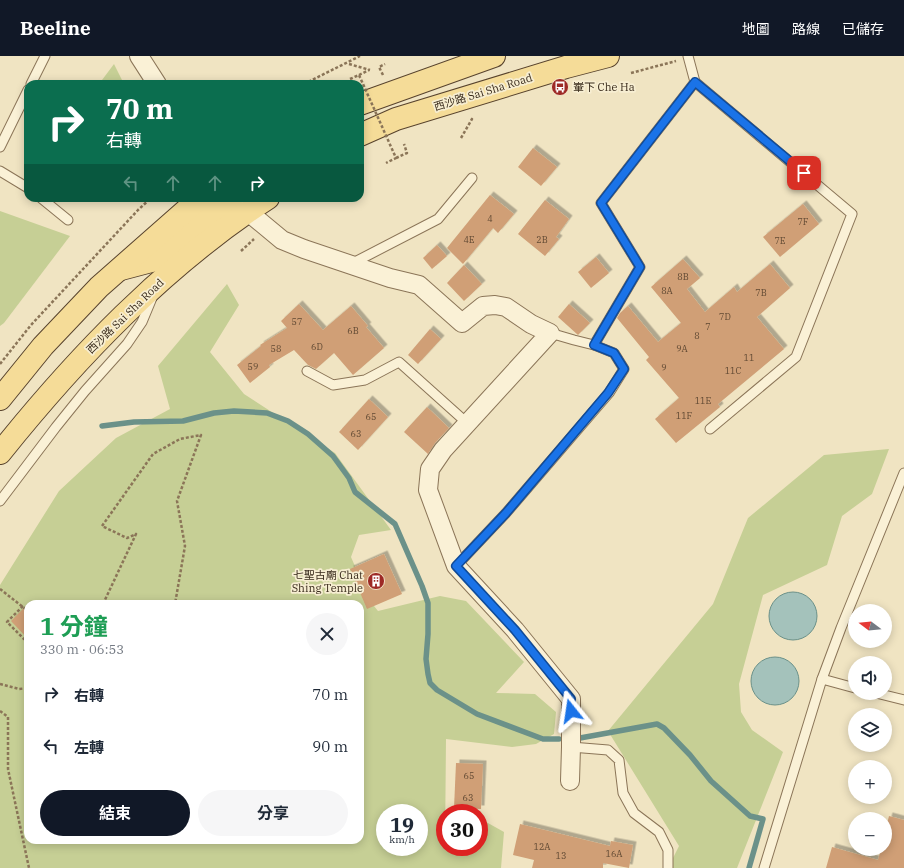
<!DOCTYPE html>
<html lang="zh-TW">
<meta charset="utf-8">
<style>
:root{--surface:#fff;--page:#f6f6f7;--text:#1f2937;--muted:#747a83;--accent:#111827}
body{margin:0;font-family:"IBM Plex Serif","Noto Sans TC",serif;background:var(--page);color:var(--text);height:100vh;display:flex;flex-direction:column;font-size:15px;white-space:nowrap}
*{box-sizing:border-box;margin:0}
p{font-size:13px;color:var(--muted)}
.icon{flex:none;width:22px;height:22px;fill:none;stroke:currentColor;stroke-width:2;stroke-linecap:round;stroke-linejoin:round}
.map{position:relative;flex:1;overflow:hidden}
.panel{position:absolute;left:24px;top:544px;width:340px;height:244px;display:flex;flex-direction:column;background:var(--surface);border-radius:12px;box-shadow:0 2px 10px #0003}
.panel>*{flex:none}
.guide{position:absolute;left:24px;top:24px;width:340px;height:122px;border-radius:12px;box-shadow:0 2px 10px #0003;background:#0b6e4f;color:#fff;overflow:hidden}
.needle{width:26px;rotate:286deg}
.fabs{position:absolute;left:848px;top:548px;display:grid;gap:8px}
.fabs a{display:grid;place-items:center;width:44px;height:44px;border-radius:50%;background:var(--surface);box-shadow:0 2px 10px #0003;font-size:20px}
.speed{position:absolute;left:376px;top:748px;display:flex;gap:8px;font-size:20px;font-weight:700;text-align:center}
.speed>*{display:grid;place-content:center;width:52px;height:52px;border-radius:50%;background:var(--surface);box-shadow:0 2px 10px #0003;line-height:1}
.speed small{font-size:10px;font-weight:400}
.speed .limit{border:6px solid #d22;background:#fff;color:#111}
.pin{position:absolute;display:grid;place-items:center;width:34px;height:34px;color:#fff;margin:-17px;border-radius:8px;box-shadow:0 2px 6px #0006}
.me{position:absolute;width:44px;margin:-22px;rotate:345deg;stroke-linejoin:round;filter:drop-shadow(0 0 3px #0008)}
.turn{display:flex;align-items:center;gap:14px;height:84px;padding:0 16px;font-size:18px}
.turn .icon{width:52px;height:52px;stroke-width:2.5}
.turn b{display:block;font-size:28px;line-height:34px}
.lanes{display:flex;align-items:center;height:38px;padding:0 16px;background:#0003;justify-content:center;gap:20px;direction:ltr}
.lanes .off{opacity:.35}
.round{display:grid;place-items:center;flex:none;width:42px;height:42px;border-radius:21px;background:var(--page)}
.headline{display:flex;align-items:center;justify-content:space-between;height:68px;padding:0 16px}
h1{font-size:24px;font-weight:700;line-height:30px;color:#1e9e55}
.action{display:flex;gap:8px;margin-top:auto;padding:8px 16px}
.action a{flex:1;height:46px;border-radius:24px;background:var(--accent);color:#fff;font-size:16px;font-weight:700;line-height:46px;text-align:center}
.action a+a{background:var(--page);color:var(--text)}
ul{padding:0;list-style:none}
li{display:flex;align-items:center;gap:12px;height:52px;padding:0 16px}
li div{flex:1}
li b{display:block;font-size:15px}
li em{font-style:normal}
header{display:flex;align-items:center;gap:24px;box-sizing:border-box;height:56px;padding:0 20px;background:var(--accent);color:#fff}
header strong{font-size:19px}
nav{display:flex;gap:22px;margin-inline-start:auto;font-size:14px}
.map>svg:first-child{display:block}
.green{fill:#c6cf95;fill-rule:evenodd}
.water{fill:#a4c2bb;stroke:#6b9189}
.lines{fill:none;stroke-linecap:round;stroke-linejoin:round}
.stream{stroke:#6b9189;stroke-width:5.5}
.building{fill:#d09f76;filter:url(#shadow)}
.service-casing{stroke:#8b7558;stroke-width:11}
.minor-casing{stroke:#8b7558;stroke-width:20}
.primary-casing{stroke:#58432d;stroke-width:24}
.path{stroke:#8b7558;stroke-width:2.5;stroke-dasharray:3 2;stroke-linecap:butt}
.service{stroke:#faf1d6;stroke-width:9}
.minor{stroke:#faf1d6;stroke-width:18}
.primary{stroke:#f5dc98;stroke-width:22}
.path-bridge{stroke:#8b7558;stroke-width:2.5;stroke-dasharray:3 2;stroke-linecap:butt}
.route-casing{stroke:#114b97;stroke-width:10}
.route{stroke:#1a73e8;stroke-width:7}
.labels{text-anchor:middle;dominant-baseline:central;stroke-width:3.5;stroke-linejoin:round;paint-order:stroke}
.number-label{font-size:9px;fill:#604933}
.poi-label{font-size:11px;fill:#3a2c1d;stroke:#f7eed2;text-anchor:start}
.street-label{font-size:11px;fill:#3a2c1d;stroke:#f7eed2}
</style>
<header>
<strong>Beeline</strong>
<nav><a>地圖</a><a>路線</a><a>已儲存</a></nav>
</header>
<div class="map">
<svg width="904" height="812" viewBox="0 0 904 812">
<defs>
<filter id="shadow"><feDropShadow dx="3.5" dy="-3.5" stdDeviation="0" flood-color="#0004"/></filter>
</defs>
<rect width="100%" height="100%" fill="#f0e4c2"/>
<g class="green">
<path d="M114 8 124 28H99Z"/>
<path d="M0 155 70 180 4 267 0 270Z"/>
<path d="M227 228 239 249 210 296 244 338 335 397 391 474 359 479 351 501 370 545 378 555 440 540 466 545 524 606 496 637 535 638 556 656 554 678 536 688 512 691 446 683 445 791H479V762L504 776 501 812H0V529L59 435 116 382 170 353 158 310ZM28 548H360V784H28ZM385 757H419V791H385Z"/>
<path d="M889 393 872 438 842 460 827 509 763 539 739 628 741 656 752 674 783 696 737 812H668L679 790 608 675 713 548 748 462 824 399Z"/>
</g>
<g class="water">
<circle cx="793" cy="560" r="24"/>
<circle cx="775" cy="625" r="24"/>
</g>
<g class="lines">
<g class="stream">
<path d="M102 370 134 366 183 365 214 357 234 355 267 357 288 365 308 378 333 400 349 422 355 436 395 468 422 530 428 547V578L426 603 428 618 430 627 437 634 477 658 543 683H559"/>
<path d="M580 682 657 668 664 672 690 699 711 725 750 760 763 763 749 812"/>
</g>
</g>
<g class="building">
<path d="M533 92 557 111 541 130 518 111Z"/>
<path d="M490 139 514 158 498 177 493 172 463 208 447 192Z"/>
<path d="M545 144 569 163 556 181 559 183 545 200 518 178Z"/>
<path d="M803 148 819 168 780 201 763 181Z"/>
<path d="M437 189 447 200 432 213 423 202Z"/>
<path d="M596 201 609 217 591 232 578 216Z"/>
<path d="M683 203 700 222 687 233 705 256 734 231 737 236 770 208 790 232 757 261 784 293 718 348 720 351 676 387 655 363 679 342 646 304 649 301 617 262 620 257 628 250 658 286 681 267 651 231Z"/>
<path d="M464 209 482 228 464 245 447 227Z"/>
<path d="M299 248 323 274 351 250 368 270 366 271 384 292 353 319 334 297 316 313 308 309 294 294 269 309 270 311 250 327 237 309 261 290 260 289 287 272 281 265Z"/>
<path d="M569 248 590 267 578 279 558 261Z"/>
<path d="M430 273 441 283 418 308 408 299Z"/>
<path d="M369 343 388 361 358 394 339 376Z"/>
<path d="M427 351 449 372 435 387 428 398 404 376Z"/>
<path d="M384 498 402 538 367 553 350 513Z"/>
<path d="M28 548V583L11 565Z"/>
<path d="M456 707 483 708 481 753 454 752Z"/>
<path d="M889 760 904 764V812H826L832 791 878 804 881 793H885V776Z"/>
<path d="M520 768 610 790 611 785 633 789 629 812 603 807V812H532L534 804 513 799Z"/>
</g>
<g class="lines">
<g class="service-casing">
<g id="service">
<path d="M688 0 695 26"/>
<path d="M31 28 45 0"/>
<path d="M0 91 28 34"/>
<path d="M0 115 28 132"/>
<path d="M41 142 68 164"/>
<path d="M351 208 438 163 472 122"/>
<path d="M594 289 640 211 601 147 695 26 852 158 796 301 710 373"/>
<path d="M307 315 333 329 365 324 399 306 467 367"/>
<path d="M0 445 56 371 85 335 127 288 142 266 152 242"/>
<path d="M456 510 506 457 609 337 624 313 614 297 594 289 574 284 550 277"/>
<path d="M822 623 855 632"/>
<path d="M876 637 904 644"/>
<path d="M571 691 608 694 619 704 623 737 634 757 659 776 668 794V812"/>
<path d="M764 812 822 623 841 572 904 417"/>
</g>
</g>
<g class="minor-casing">
<g id="minor">
<path d="M139 0 157 28"/>
<path d="M240 146 247 155 282 184 304 193 390 222 419 229 462 267 483 250 495 249 506 251 531 268 550 277 443 394 430 413 428 434 456 510 515 574 571 643V691L570 725"/>
</g>
</g>
<g class="primary-casing">
<g id="primary">
<path d="M360 48 494 0"/>
<path d="M360 79 396 63 566 11 608 0"/>
<path d="M121 213 155 204 232 142"/>
<path d="M0 343 43 290 99 231 200 142"/>
<path d="M0 397C77 301 164 210 268 142"/>
</g>
</g>
<g class="path">
<path d="M349 8 370 14"/>
<path d="M631 17 676 5"/>
<path d="M359 19 369 14"/>
<path d="M383 19 379 11 385 8"/>
<path d="M304 28 360 0"/>
<path d="M461 82 472 63H471"/>
<path d="M396 102 407 97 404 88"/>
<path d="M241 195 254 183"/>
<path d="M0 308 31 269 138 154 151 142"/>
<path d="M0 533 28 555"/>
<path d="M103 548 136 478 127 482 102 470 153 398 180 383 201 379 177 445 185 490 175 548"/>
<path d="M23 550 7 566 24 583 28 578"/>
<path d="M0 628 19 633 28 632"/>
<path d="M0 655 8 661V713L29 812"/>
</g>
<use href="#service" class="service"/>
<use href="#minor" class="minor"/>
<use href="#primary" class="primary"/>
<path class="path-bridge" d="M350 23 359 19 396 102 386 107"/>
</g>
<g class="lines">
<g class="route-casing">
<path id="route" d="M571 655V643L515 574 456 510 506 457 608 337 624 313 614 297 594 289 640 211 601 147 695 26 804 117"/>
</g>
<use href="#route" class="route"/>
</g>
<defs>
<g id="bus-disc" transform="scale(0.9)"><circle r="9.5" fill="#9d2925" stroke="#f7eed2"/><path d="M-5-6H5V4H4V6H2V4H-2V6H-4V4H-5ZM-3.5-4V0h7V-4ZM-3.5 1.2v1.5H-2V1.2ZM2 1.2v1.5H3.5V1.2Z" fill="#fff"/></g>
<g id="building-disc" transform="scale(0.9)"><circle r="9.5" fill="#9d2925" stroke="#f7eed2"/><path d="M-4-6H4V6H1V3H-1V6H-4ZM-2.5-4.3h1.7v1.8h-1.7ZM.8-4.3h1.7v1.8H.8ZM-2.5-1h1.7V.8h-1.7ZM.8-1h1.7V.8H.8Z" fill="#fff"/></g>
</defs>
<g fill-rule="evenodd">
<use href="#bus-disc" x="560" y="31"/>
<use href="#building-disc" x="376" y="525"/>
</g>
<g class="labels">
<g class="number-label">
<text x="490" y="162">4</text>
<text x="803" y="165">7F</text>
<text x="469" y="183">4E</text>
<text x="542" y="183">2B</text>
<text x="780" y="184">7E</text>
<text x="683" y="220">8B</text>
<text x="667" y="234">8A</text>
<text x="761" y="236">7B</text>
<text x="725" y="260">7D</text>
<text x="297" y="265">57</text>
<text x="708" y="270">7</text>
<text x="353" y="274">6B</text>
<text x="697" y="279">8</text>
<text x="317" y="290">6D</text>
<text x="276" y="292">58</text>
<text x="682" y="292">9A</text>
<text x="749" y="301">11</text>
<text x="253" y="310">59</text>
<text x="664" y="311">9</text>
<text x="733" y="314">11C</text>
<text x="703" y="344">11E</text>
<text x="684" y="359">11F</text>
<text x="371" y="360">65</text>
<text x="356" y="377">63</text>
<text x="469" y="719">65</text>
<text x="468" y="741">63</text>
<text x="542" y="790">12A</text>
<text x="614" y="797">16A</text>
<text x="561" y="799">13</text>
</g>
<g class="poi-label">
<text x="573" y="31">輋下 Che Ha</text>
<text x="363" y="519" text-anchor="end">七聖古廟 Chat<tspan x="363" dy="13">Shing Temple</tspan></text>
</g>
<g class="street-label">
<text transform="translate(483 36) rotate(-17)">西沙路 Sai Sha Road</text>
<text transform="translate(125 260) rotate(-44)">西沙路 Sai Sha Road</text>
</g>
</g>
</svg>
<div class="fabs">
<a><svg class="needle" viewBox="-14 -14 28 28"><path d="M0-13l5 13h-10z" fill="#e53935"/><path d="M0 13l5-13h-10z" fill="#747a83"/></svg></a>
<a><svg class="icon" aria-label="sound" viewBox="0 0 24 24"><path d="M4 9h4l5-4v14l-5-4H4zM17 9q2 3 0 6"/></svg></a>
<a><svg class="icon" aria-label="layers" viewBox="0 0 24 24"><path d="M12 4l9 5-9 5-9-5zM3 14l9 5 9-5"/></svg></a>
<a>+</a>
<a>−</a>
</div>
<div class="speed"><div>19<small>km/h</small></div><div class="limit">30</div></div>
<div class="pin" style="left:804px;top:117px;background:#d93025"><svg class="icon" aria-label="arrive" viewBox="0 0 24 24"><path d="M6 21V4h12l-3 4 3 4H6"/></svg></div>
<svg class="me" style="left:571px;top:655px" viewBox="-20 -20 40 40"><path d="M0-17L14 15 0 8-14 15z" fill="#1a73e8" stroke="#fff" stroke-width="4"/></svg>
<div class="guide">
<div class="turn"><svg class="icon" aria-label="right" viewBox="0 0 24 24"><path d="M7 20v-9h11M14 6l5 5-5 5"/></svg><div><b>70 m</b>右轉</div></div>
<div class="lanes"><svg class="icon off" aria-label="left" viewBox="0 0 24 24"><path d="M17 20v-9H6M10 6l-5 5 5 5"/></svg><svg class="icon off" aria-label="ahead" viewBox="0 0 24 24"><path d="M12 20V5M6 11l6-6 6 6"/></svg><svg class="icon off" aria-label="ahead" viewBox="0 0 24 24"><path d="M12 20V5M6 11l6-6 6 6"/></svg><svg class="icon" aria-label="right" viewBox="0 0 24 24"><path d="M7 20v-9h11M14 6l5 5-5 5"/></svg></div>
</div>
<section class="panel">
<div class="headline"><div><h1>1 分鐘</h1><p>330 m · 06:53</p></div><a class="round"><svg class="icon" aria-label="close" viewBox="0 0 24 24"><path d="M6 6l12 12M18 6L6 18"/></svg></a></div>
<ul>
<li><svg class="icon" aria-label="right" viewBox="0 0 24 24"><path d="M7 20v-9h11M14 6l5 5-5 5"/></svg><div><b>右轉</b></div><em>70 m</em></li>
<li><svg class="icon" aria-label="left" viewBox="0 0 24 24"><path d="M17 20v-9H6M10 6l-5 5 5 5"/></svg><div><b>左轉</b></div><em>90 m</em></li>
</ul>
<div class="action"><a>結束</a><a>分享</a></div>
</section>
</div>
